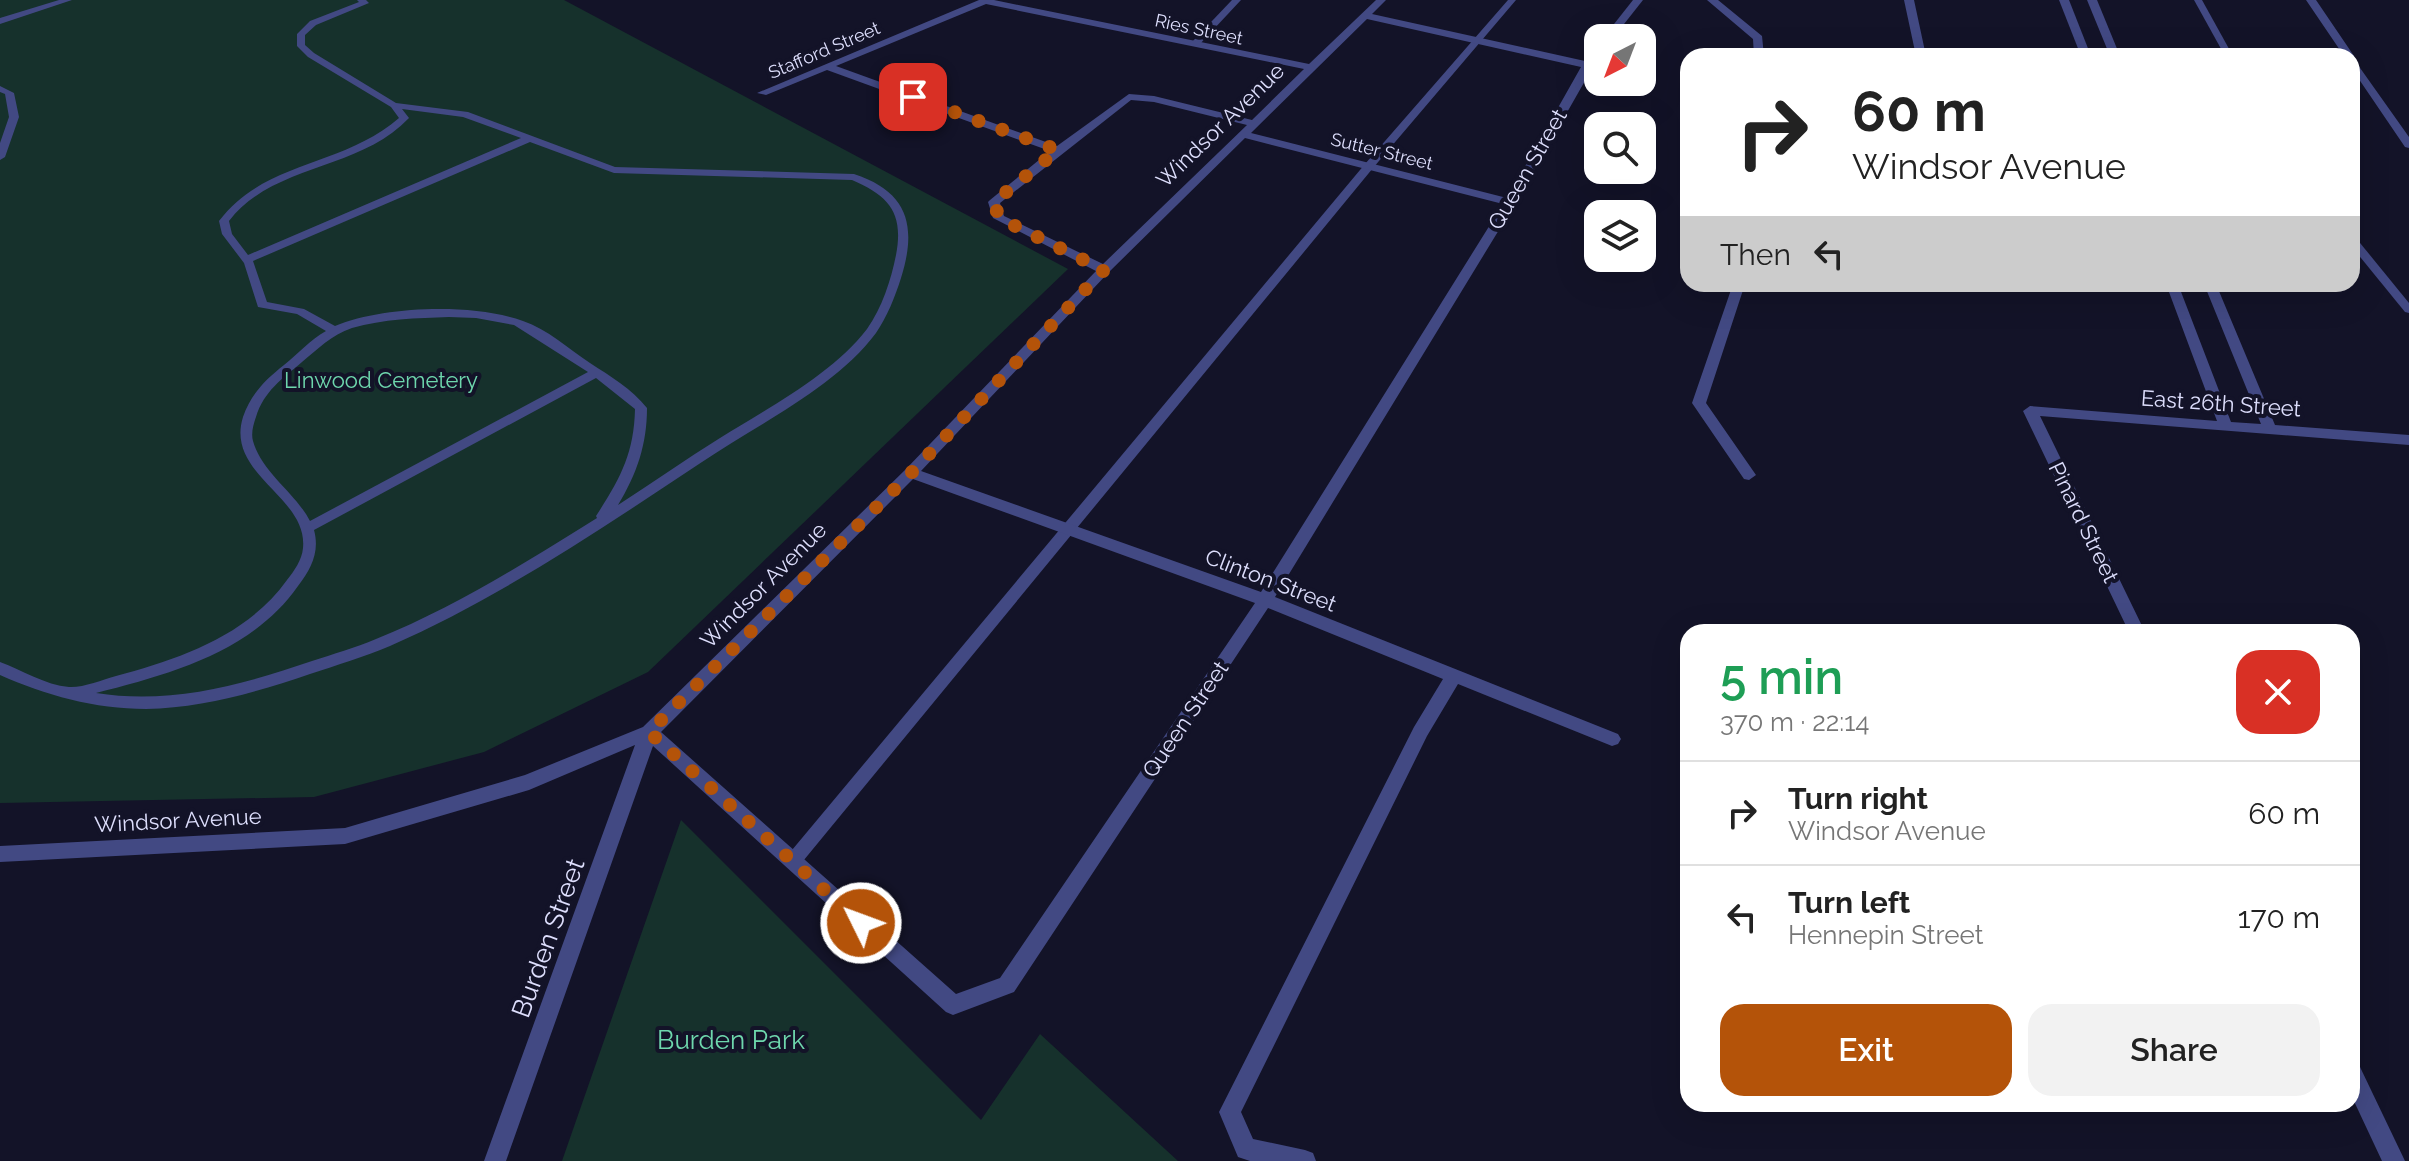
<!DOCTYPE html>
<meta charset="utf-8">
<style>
:root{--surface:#fff;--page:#f2f2f2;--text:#222;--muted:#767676;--line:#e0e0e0;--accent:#b45309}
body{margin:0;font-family:Raleway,sans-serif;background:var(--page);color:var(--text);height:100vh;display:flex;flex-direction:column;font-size:30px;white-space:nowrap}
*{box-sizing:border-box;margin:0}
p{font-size:26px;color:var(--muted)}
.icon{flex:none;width:44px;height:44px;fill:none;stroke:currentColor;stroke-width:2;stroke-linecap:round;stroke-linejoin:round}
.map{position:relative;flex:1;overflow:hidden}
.side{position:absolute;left:1680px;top:624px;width:680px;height:488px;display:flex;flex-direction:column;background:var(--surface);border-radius:24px;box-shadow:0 8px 32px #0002}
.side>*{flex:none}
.hud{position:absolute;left:1680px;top:48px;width:680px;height:244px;border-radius:24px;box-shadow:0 8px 32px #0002;background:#fff;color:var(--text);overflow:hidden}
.needle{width:52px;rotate:222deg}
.tools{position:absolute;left:1584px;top:24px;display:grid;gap:16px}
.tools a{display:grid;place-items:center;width:72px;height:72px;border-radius:16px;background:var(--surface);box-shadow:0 8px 32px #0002;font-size:40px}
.pin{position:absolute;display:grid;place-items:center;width:68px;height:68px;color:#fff;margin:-34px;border-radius:16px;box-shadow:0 4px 12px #0006}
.me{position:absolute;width:88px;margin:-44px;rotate:312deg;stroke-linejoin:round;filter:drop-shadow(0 0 6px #0008)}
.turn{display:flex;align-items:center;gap:28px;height:168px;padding:0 40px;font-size:36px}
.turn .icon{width:104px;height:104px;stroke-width:2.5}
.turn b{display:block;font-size:56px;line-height:68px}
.then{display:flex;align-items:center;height:76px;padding:0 40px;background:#0003;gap:16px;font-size:30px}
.round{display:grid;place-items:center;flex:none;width:84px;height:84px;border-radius:24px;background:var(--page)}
.overview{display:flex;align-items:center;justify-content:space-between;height:136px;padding:0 40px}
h1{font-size:48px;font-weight:600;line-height:60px;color:#1e9e55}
.cta{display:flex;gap:16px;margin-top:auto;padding:16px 40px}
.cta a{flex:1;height:92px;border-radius:24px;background:var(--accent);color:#fff;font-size:32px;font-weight:600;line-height:92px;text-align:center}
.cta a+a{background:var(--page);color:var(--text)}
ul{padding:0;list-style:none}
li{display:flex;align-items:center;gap:24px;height:104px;padding:0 40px;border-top:2px solid var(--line)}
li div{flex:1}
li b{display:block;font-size:30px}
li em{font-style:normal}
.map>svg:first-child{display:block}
.green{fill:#16312c}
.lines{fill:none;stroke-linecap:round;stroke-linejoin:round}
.service{fill:#424983;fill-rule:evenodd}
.minor{fill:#424983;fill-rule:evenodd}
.route{stroke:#b45309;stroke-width:14;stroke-dasharray:0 25.2}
.labels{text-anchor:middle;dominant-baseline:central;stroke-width:8;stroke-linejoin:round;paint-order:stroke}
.far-street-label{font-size:18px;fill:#dddefc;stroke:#131328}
.street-label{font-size:22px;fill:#dddefc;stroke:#131328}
.park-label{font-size:22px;fill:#6ed7ad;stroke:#131328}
.near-street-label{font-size:26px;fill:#dddefc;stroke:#131328}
.near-park-label{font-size:26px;fill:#6ed7ad;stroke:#131328}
</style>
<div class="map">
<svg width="2409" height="1161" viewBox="0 0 2409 1161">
<rect width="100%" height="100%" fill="#131328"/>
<g class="green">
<path d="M0 0H564L1068 269 648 672 484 752 314 797 0 803Z"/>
<path d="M681 820 981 1120 1040 1034 1178 1161H562Z"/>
</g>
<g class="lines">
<g class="service">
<path d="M59 0H72L0 24V18Z"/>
<path d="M357 0H366L369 3 316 25 305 35V45L314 53 396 103 468 112 615 167 854 174C909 192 917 227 901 278 895 297 887 317 876 333 835 388 758 424 702 462 601 529 501 597 390 646 364 657 337 665 310 674 257 692 202 708 146 709 95 709 45 695 0 675V662C22 670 45 685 69 687 82 688 102 680 116 676 179 659 247 636 287 580 294 571 302 560 303 548 308 496 225 475 243 417 251 394 265 380 284 365 298 354 310 340 326 331L297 314 258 307 244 263 222 234 219 221C265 160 343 167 399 118L391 107 308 57 297 46V34L310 21 359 2ZM402 109 463 117 521 138 248 255 232 234 229 221C274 163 359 171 409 118ZM530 142 614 173 852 180C889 196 904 213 896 255 891 280 882 308 867 329 833 374 768 408 720 438 686 459 652 483 618 505 637 474 647 444 647 408 632 389 610 376 590 363 569 349 547 329 523 321 473 303 384 306 335 326L304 309 267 302 253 261ZM449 317 476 318 514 325 588 372 310 521C295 492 262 473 253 441 251 434 253 425 256 417 264 391 282 379 302 362 318 349 331 335 352 328 383 319 417 318 449 317ZM596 378 635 409C634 454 620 479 596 516L597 518 581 528C515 569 448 610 376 639 355 648 333 654 312 661 242 685 170 705 96 693 170 674 252 652 298 586 311 569 320 552 314 530Z"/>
<path d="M1232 0H1241L1198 46H1192V42Z"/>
<path d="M1508 0H1516L1373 168 799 866 793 868 787 866 785 861 787 856 1365 164Z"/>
<path d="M2194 0H2202L2233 56H2225Z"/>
<path d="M0 86 14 93 19 117 5 157 0 160V143L9 117 5 94 0 92Z"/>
<path d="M2352 237 2356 238 2409 303V313L2405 312 2352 247Z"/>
</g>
<g class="minor">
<path d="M979 0H994L1309 64 1376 0H1386L1372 14 1585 61 1598 48V58L1516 202 1275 597 1618 734 1621 739 1618 744 1612 746 1458 684 1427 736 1241 1112 1253 1139 1305 1150 1313 1153 1316 1161H1250L1238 1157 1219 1112 1414 727 1443 679 1268 608 1014 992 953 1015 946 1012 653 746 506 1161H484L635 745 529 790 345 844 0 862V846L345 828 525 775 643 727 906 469 1096 271 993 218 988 202 990 200 1050 151 827 70 766 95 757 93ZM986 4 1304 69 1252 120 1154 96 1129 94 1057 146 836 66ZM1367 19 1581 67 1507 198 1251 133ZM1131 100 1154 102 1247 125 1103 264 1004 216 1000 203ZM1245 138 1503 204 1261 592 921 471 1108 273ZM913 479 1255 603 1000 978 956 994 661 732Z"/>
<path d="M1633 0H1643L1613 38H1603Z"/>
<path d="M1707 0H1718L1762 36 1764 56H1754L1753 39Z"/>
<path d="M1904 0H1914L1926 56H1916Z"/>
<path d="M2059 0H2069L2091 56H2081Z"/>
<path d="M2087 0H2097L2120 56H2110Z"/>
<path d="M2306 0H2316L2354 56 2353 58 2409 137V148L2405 147 2352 69V56H2344Z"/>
<path d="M1733 284H1745L1706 403 1756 475 1749 480 1744 479 1692 403Z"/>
<path d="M2166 284H2178L2231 422 2261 424 2204 284H2216L2275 425 2409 435V445L2040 416 2145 632H2129L2023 411 2030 406 2217 421Z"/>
<path d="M2352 1063 2360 1067 2405 1161H2382L2352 1097Z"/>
</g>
</g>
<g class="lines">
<path class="route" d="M861 923 649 732 911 473 1104 270 999 218 994 202 1058 150 913 97"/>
</g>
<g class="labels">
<g class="far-street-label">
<text transform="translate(1199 29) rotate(12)">Ries Street</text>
<text transform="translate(824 50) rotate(-23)">Stafford Street</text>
<text transform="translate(1382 151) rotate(14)">Sutter Street</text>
</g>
<g class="street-label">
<text transform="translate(1220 125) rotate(-44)">Windsor Avenue</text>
<text transform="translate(1527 169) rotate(-60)">Queen Street</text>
<text transform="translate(2221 403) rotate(4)">East 26th Street</text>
<text transform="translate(2084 522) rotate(64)">Pinard Street</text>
<text transform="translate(1271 580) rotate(21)">Clinton Street</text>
<text transform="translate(763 585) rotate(-45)">Windsor Avenue</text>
<text transform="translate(1185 719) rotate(-56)">Queen Street</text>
<text transform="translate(178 820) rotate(-3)">Windsor Avenue</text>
</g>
<g class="park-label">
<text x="381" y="380">Linwood Cemetery</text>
</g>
<g class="near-street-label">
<text transform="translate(548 938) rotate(-70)">Burden Street</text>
</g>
<g class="near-park-label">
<text x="731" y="1040">Burden Park</text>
</g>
</g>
</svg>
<div class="tools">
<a><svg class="needle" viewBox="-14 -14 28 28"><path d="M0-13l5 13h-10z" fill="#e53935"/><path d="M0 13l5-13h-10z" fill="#767676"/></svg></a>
<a><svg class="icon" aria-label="search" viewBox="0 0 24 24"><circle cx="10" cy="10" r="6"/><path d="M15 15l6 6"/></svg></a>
<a><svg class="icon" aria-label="layers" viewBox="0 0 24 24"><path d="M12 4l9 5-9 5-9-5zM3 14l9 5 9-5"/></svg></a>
</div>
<div class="pin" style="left:913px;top:97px;background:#d93025"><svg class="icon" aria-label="arrive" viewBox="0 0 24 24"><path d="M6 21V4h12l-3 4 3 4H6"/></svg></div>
<svg class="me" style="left:861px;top:923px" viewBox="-20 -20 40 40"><circle r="17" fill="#b45309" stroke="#fff" stroke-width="3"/><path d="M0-11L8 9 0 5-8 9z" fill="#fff"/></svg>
<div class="hud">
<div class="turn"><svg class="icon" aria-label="right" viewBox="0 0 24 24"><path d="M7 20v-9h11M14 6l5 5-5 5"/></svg><div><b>60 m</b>Windsor Avenue</div></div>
<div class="then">Then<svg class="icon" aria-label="left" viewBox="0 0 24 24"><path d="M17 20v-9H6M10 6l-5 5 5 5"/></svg></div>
</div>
<section class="side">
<div class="overview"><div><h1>5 min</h1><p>370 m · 22:14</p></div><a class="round" style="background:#d93025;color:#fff"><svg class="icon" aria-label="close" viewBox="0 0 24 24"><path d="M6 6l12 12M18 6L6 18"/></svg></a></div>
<ul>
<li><svg class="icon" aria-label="right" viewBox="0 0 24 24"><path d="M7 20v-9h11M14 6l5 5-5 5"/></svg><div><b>Turn right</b><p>Windsor Avenue</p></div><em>60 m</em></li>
<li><svg class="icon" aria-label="left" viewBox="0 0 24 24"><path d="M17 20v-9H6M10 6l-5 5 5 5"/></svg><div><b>Turn left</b><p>Hennepin Street</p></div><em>170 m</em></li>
</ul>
<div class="cta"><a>Exit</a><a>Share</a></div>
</section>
</div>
